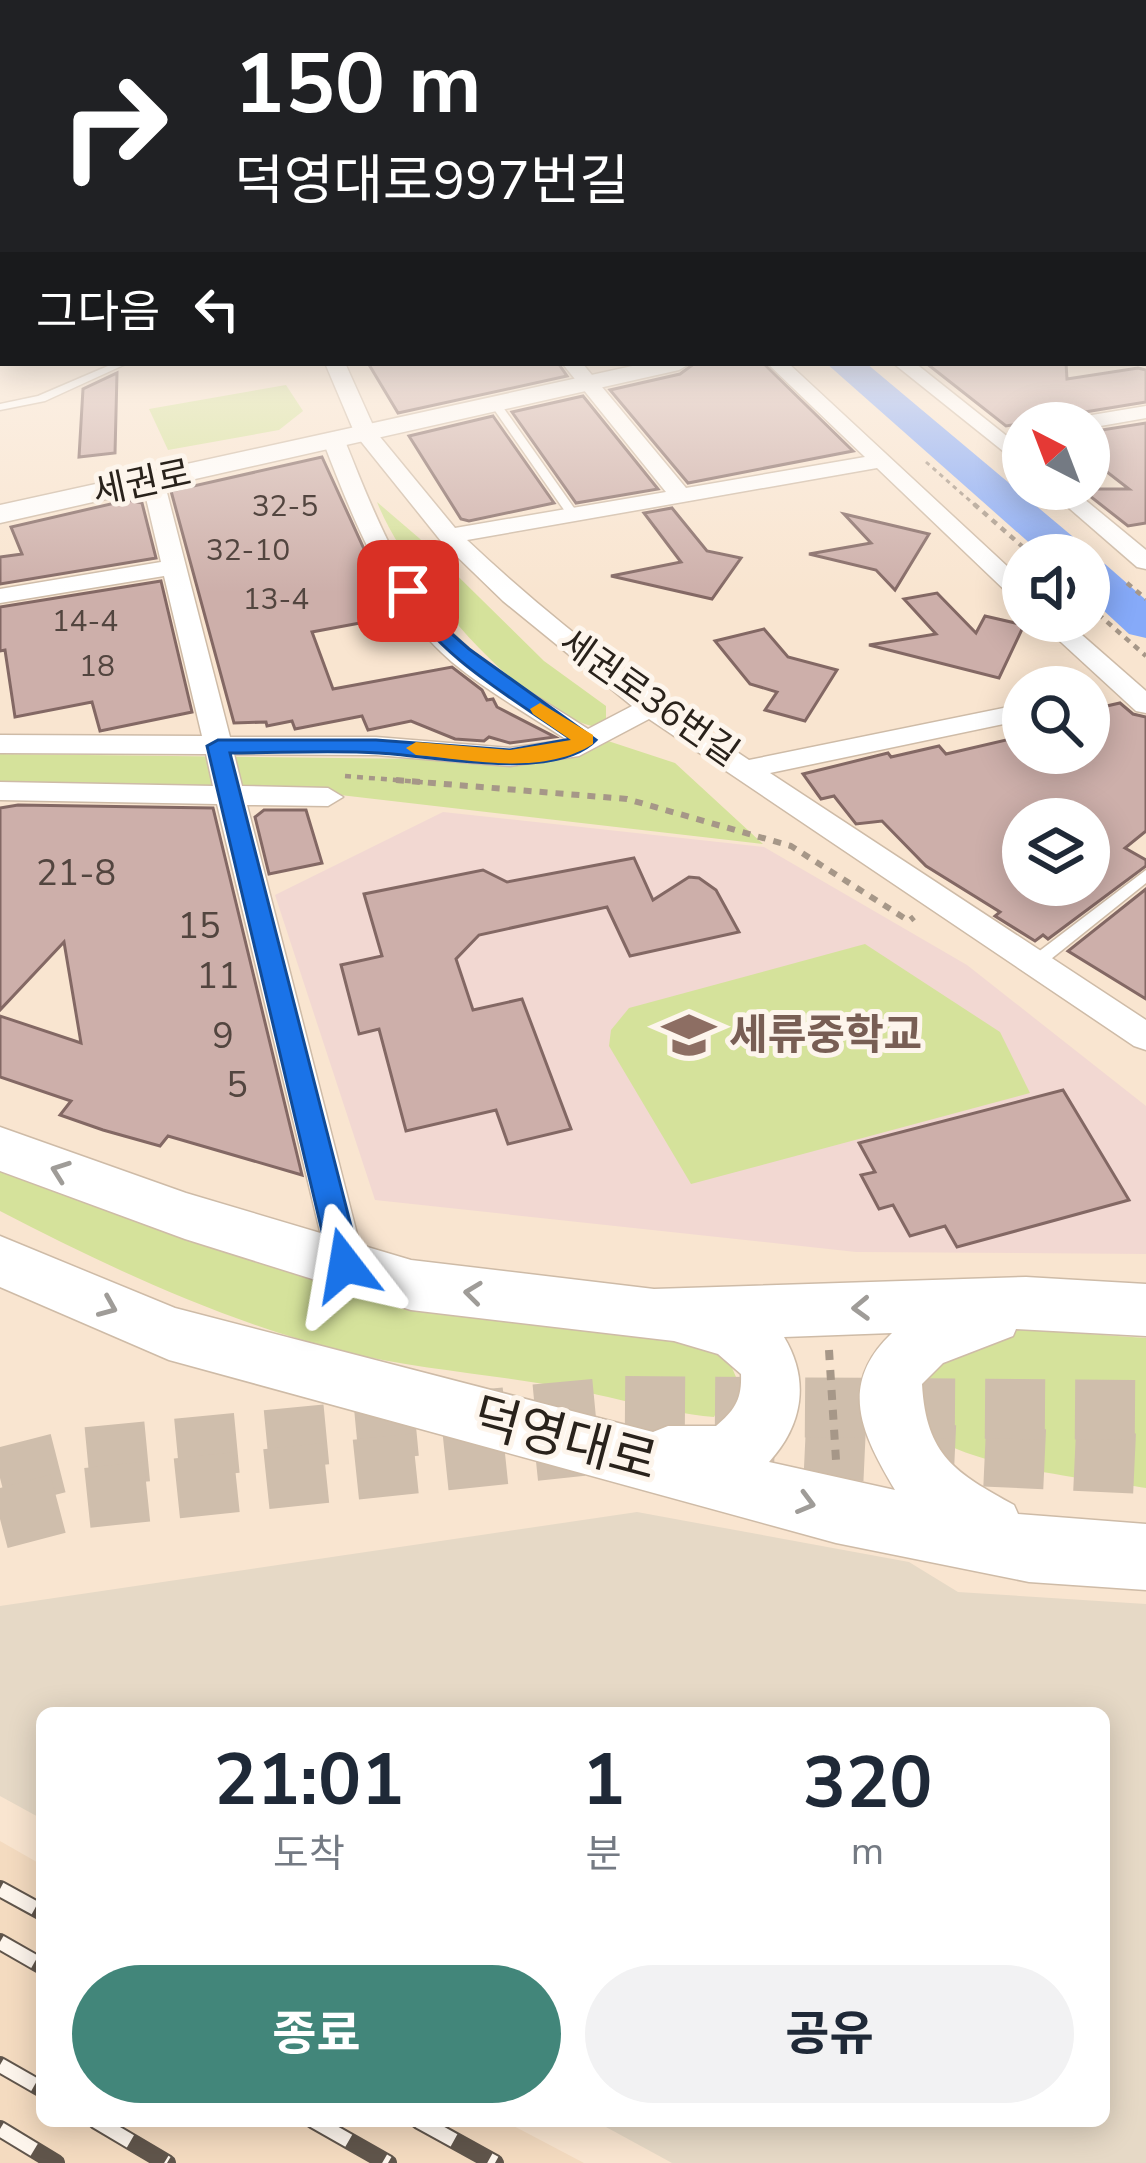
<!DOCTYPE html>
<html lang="ko">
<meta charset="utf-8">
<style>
:root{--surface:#fff;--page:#f2f2f3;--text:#1f2937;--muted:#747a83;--accent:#42867a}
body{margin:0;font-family:"Nunito Sans","Noto Sans KR",sans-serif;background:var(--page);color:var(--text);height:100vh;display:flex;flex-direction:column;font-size:45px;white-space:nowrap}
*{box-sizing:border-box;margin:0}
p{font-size:39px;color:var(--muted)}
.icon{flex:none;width:66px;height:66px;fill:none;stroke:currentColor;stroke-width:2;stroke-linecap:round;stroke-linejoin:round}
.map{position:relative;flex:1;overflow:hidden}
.drawer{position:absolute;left:36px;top:1707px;width:1074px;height:420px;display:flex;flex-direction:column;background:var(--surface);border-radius:18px;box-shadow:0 6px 30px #0003}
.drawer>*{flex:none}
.banner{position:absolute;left:0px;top:0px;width:1146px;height:366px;box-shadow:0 6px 30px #0003;background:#202124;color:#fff;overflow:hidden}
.needle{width:78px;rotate:318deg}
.buttons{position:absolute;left:1002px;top:402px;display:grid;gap:24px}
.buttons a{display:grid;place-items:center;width:108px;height:108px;border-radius:50%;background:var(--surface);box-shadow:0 6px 30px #0003;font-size:60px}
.pin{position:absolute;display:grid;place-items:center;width:102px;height:102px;color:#fff;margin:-51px;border-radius:24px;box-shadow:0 6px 18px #0006}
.me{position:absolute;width:132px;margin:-66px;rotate:346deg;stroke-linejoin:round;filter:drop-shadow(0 0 9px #0008)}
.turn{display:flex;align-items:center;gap:42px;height:252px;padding:0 36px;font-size:54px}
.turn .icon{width:156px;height:156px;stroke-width:2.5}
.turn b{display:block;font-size:84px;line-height:102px}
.then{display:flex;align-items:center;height:114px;padding:0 36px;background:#0003;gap:24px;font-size:45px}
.eta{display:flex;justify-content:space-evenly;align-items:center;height:204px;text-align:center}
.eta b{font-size:72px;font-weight:700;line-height:84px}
.primary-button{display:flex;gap:24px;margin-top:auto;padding:24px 36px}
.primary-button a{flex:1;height:138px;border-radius:72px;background:var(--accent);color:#fff;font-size:48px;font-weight:700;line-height:138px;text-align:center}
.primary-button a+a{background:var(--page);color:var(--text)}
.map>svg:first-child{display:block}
.built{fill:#f4dbc0}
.industrial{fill:#e6d9c6}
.education{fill:#f2d8d2}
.green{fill:#d5e29b}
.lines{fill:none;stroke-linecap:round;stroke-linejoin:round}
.river{fill:#86aaf9;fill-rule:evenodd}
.building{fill:#cdafaa;stroke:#836864;stroke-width:3;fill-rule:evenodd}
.secondary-tunnel{stroke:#cfbeac;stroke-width:60;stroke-dasharray:60 30;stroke-linecap:butt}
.service-casing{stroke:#cebba7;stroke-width:3}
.minor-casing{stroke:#cebba7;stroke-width:3}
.tertiary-casing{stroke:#cebba7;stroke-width:3}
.secondary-casing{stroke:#cebba7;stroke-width:3}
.path-far3{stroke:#a69788;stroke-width:3;stroke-dasharray:4.5 4.5;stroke-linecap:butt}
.path-far2{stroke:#a69788;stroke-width:4.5;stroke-dasharray:6 6;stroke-linecap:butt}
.path-far1{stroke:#a69788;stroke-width:6;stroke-dasharray:8 8;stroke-linecap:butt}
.path{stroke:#a69788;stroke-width:8;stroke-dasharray:10 10;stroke-linecap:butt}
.service{fill:#fff;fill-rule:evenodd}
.minor{fill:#fff;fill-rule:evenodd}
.tertiary{fill:#fff;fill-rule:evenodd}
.secondary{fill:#fff;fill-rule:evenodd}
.rail-casing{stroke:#60554b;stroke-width:18}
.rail{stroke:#fdf5ec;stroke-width:14;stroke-dasharray:40;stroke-linecap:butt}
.oneway{stroke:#9f9c98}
.route{fill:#1a73e8;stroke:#114b97;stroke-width:3}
.slow{fill:#f59e0b}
.labels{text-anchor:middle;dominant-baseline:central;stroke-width:10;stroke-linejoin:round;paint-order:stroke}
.far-number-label{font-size:30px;fill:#52453f}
.far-street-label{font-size:36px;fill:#29221b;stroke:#fdf5ec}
.number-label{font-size:36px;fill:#52453f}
.education-label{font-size:42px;font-weight:bold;fill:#785e54;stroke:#fdf5ec;text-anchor:start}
.near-street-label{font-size:51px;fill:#29221b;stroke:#fdf5ec}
</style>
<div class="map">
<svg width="1146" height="2163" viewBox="0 0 1146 2163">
<rect width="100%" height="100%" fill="#f9e5d0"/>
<path class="built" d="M0 1841 42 1865V2121H504L584 2163H0Z"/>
<path class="industrial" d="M637 1512 909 1562 958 1592 1146 1604V2163H672L595 2121H1104V1713H42V1819L0 1796V1606Z"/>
<path class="education" d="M443 812 764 847 967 965 1146 1106V1254L856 1252 375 1200 275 895Z"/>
<g class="green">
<path d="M286 385 303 411 279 430 168 450 149 409Z"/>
<path d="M377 502 419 538 544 661 606 706V719L596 727C516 710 406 575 377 502Z"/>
<path d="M605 740 675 763 763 844 280 788 0 782V754L508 760Z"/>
<path d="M865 944 1000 1032 1030 1093 691 1184 609 1046 611 1030 629 1008Z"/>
<path d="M0 1168 704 1332 724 1349 736 1377 714 1417C656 1412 602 1393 544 1384 478 1373 411 1368 346 1352 225 1322 110 1268 0 1211Z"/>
<path d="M987 1327 1146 1338V1488C1099 1480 949 1465 924 1427 917 1416 916 1394 913 1381Z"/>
</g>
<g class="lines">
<g class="river">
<path d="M826 363H866L1084 546 1091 555 1089 558 1043 555Z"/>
<path d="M1089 560 1105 564 1146 600V638L1129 634 1089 597Z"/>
</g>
</g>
<g class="building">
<path d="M368 363H558L567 376 398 413Z"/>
<path d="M695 363H763L853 451 688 483 610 390 680 374Z"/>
<path d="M926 363H1066L1067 379 1138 368 1146 370V402L1079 413 1066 423 1041 420 1006 426Z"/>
<path d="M117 373 115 453 79 457 83 389Z"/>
<path d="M583 396 658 489 576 503 512 412Z"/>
<path d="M493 416 554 503 469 521 461 519 409 436Z"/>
<path d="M1146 423V523L1128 526 1081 489H1129L1089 458V432Z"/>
<path d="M322 457 370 562 403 615 312 632 333 689 452 667 482 690 487 700 493 699 497 707 555 737 510 743 489 737 484 741 455 739 411 721 368 730 362 716 295 729 292 721 267 726 266 722 234 723 171 491Z"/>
<path d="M128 500 142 503 156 558 0 584V557L22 554 11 527Z"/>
<path d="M672 508 707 551 741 558 712 599 611 576 681 562 644 513Z"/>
<path d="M844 514 929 534 895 590 876 570 809 554 871 543Z"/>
<path d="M161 581 192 712 100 731 92 702 15 717 5 650 0 651V607Z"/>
<path d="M937 593 976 633 985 616 1024 625 999 678 869 645 936 634 904 599Z"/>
<path d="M764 629 788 657 837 670 805 721 765 710 777 692 750 684 715 641Z"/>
<path d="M1120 703 1133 714 1146 717V831L1125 848 1146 860V866L1048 939 1043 935 1035 941 995 916 1000 912 926 866 882 821 856 824 834 796 821 799 803 774 888 753 891 757 939 746 946 754 1023 736V753H1089V710ZM1023 819H1089V885H1023Z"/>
<path d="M18 805 213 808 302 1175 168 1136 160 1146 103 1130 60 1115 71 1101 0 1077V1016L81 1043 64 942 0 1010V808Z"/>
<path d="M264 810H306L322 863 269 874 255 817Z"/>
<path d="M634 858 653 900 689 877 699 878 716 890 739 932 630 956 607 907 479 935 456 959 473 1010 522 999 571 1129 508 1144 496 1110 406 1131 379 1029 359 1034 341 965 382 956 364 894 483 870 507 882Z"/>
<path d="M1146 889V999L1068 951Z"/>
<path d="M1063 1090 1129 1200 957 1247 945 1226 910 1236 893 1205 879 1209 861 1175 875 1172 859 1143Z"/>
</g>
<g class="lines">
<g class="secondary-tunnel">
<path d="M715 1444 1146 1464"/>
<path d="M0 1478 78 1458 624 1406 1146 1410"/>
<path d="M0 1519 76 1499 582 1446"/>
</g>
<g class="service-casing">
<g id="service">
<path d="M115 363H128L45 401 0 410V404L38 396Z"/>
<path d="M492 403H500L579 515 577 517H569L491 405Z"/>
<path d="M1146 870V883L1041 967H1029L1027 963 1029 959Z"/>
</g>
</g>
<g class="minor-casing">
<g id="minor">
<path d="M1143 352 1146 353V366L1137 363H1143Z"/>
<path d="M325 363H345L376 432 455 528 666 492 562 363H582L686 488 865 457 767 363H788L1023 581V601L1014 599 877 468 467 540C554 622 649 694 749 760L1023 704V720L770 773 1146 1020V1050L1134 1046 649 719 579 756 510 766 376 755 234 754 242 786 328 788 343 797 328 806 247 805 365 1265 359 1277 345 1282 331 1277 217 804 0 800V782L213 786 206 754 0 753V735L202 736 164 576 0 603V589L161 562 142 481 153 474 164 481 230 737H376L510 748 567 740C528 714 488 692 452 662 386 605 354 521 323 441L334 435 345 441C372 508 399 581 452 633 491 672 542 699 588 729L632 706 503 601 441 541 355 434Z"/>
<path d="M893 363H915L1023 449V467Z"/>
<path d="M1146 406V418L1089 428V423H1070L1080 417Z"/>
<path d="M1047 489H1072L1146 550V569L1137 567Z"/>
<path d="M1038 621H1066L1146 691V713L1136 711Z"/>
</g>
</g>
<g class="tertiary-casing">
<path id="tertiary" d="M646 363H691L679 370 0 523V505Z"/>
</g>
<g class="secondary-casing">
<path id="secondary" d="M0 1127 186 1193 411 1260 654 1289 1026 1277 1146 1284V1336L1016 1329 1013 1336 943 1363 922 1384C926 1456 956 1473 1014 1505L1018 1514 1146 1524V1590L1029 1582 836 1543 169 1360 0 1287V1236L175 1308 653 1432 668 1426H716C735 1410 742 1399 741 1374L718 1354 674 1341 411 1310 185 1239 0 1171ZM892 1333C837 1385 862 1434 895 1490L769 1462C803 1425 810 1380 784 1337Z"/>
</g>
<g class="path-far3">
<path d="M926 462 977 507"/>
<path d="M1009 480 1035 504"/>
</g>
<g class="path-far2">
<path d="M974 504 1032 555"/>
<path d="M1127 583 1146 599"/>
<path d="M1089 606 1146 656"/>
<path d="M345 776 433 783"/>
</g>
<path class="path-far1" d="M396 780 627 799 791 846 909 921 914 917"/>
<path class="path" d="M829 1350 836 1460"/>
<use href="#service" class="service"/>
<use href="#minor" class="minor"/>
<use href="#tertiary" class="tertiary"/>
<use href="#secondary" class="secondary"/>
<g class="rail-casing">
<g id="rail">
<path d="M0 1889 42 1912"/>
<path d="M0 1942 42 1966"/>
<path d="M0 2065 42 2089"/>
<path d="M96 2121 167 2163"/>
<path d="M314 2121 388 2163"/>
<path d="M419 2121 495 2163"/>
<path d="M0 2129 56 2163"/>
</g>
</g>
<use href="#rail" class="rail"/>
</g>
<defs><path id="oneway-chevron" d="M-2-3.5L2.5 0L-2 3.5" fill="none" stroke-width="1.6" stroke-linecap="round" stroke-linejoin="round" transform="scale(3)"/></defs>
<g class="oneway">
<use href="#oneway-chevron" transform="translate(60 1171) rotate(-160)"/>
<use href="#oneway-chevron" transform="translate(473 1293) rotate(-173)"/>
<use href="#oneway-chevron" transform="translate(108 1307) rotate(23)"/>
<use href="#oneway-chevron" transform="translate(861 1308) rotate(178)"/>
<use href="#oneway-chevron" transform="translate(806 1503) rotate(15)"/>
</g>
<linearGradient id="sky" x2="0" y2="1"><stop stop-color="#81b0ef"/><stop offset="0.49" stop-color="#fcf3ea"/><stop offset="1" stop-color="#fcf3ea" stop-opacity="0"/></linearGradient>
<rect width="1146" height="593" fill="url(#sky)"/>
<path class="route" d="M402 587H415L436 620 469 649 596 740C556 782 434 756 379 753 330 750 280 753 230 753L361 1265 356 1274 345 1278 335 1274 330 1265 207 746 218 740H376L510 750 571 739C508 695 439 658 399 591Z"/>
<path class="slow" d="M540 703 593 735V744C543 776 472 760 416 755L406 748 416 742 510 750 571 740 533 714 530 709Z"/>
<defs>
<g id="school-bare" transform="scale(4.14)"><path d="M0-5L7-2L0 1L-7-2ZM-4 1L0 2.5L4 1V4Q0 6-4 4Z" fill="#8d6e63" stroke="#fdf5ec" stroke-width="2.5" paint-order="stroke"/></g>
</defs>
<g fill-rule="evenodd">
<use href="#school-bare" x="689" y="1035"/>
</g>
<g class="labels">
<g class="far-number-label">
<text x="285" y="506">32-5</text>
<text x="248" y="550">32-10</text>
<text x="276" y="599">13-4</text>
<text x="85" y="621">14-4</text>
<text x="97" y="666">18</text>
</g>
<g class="far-street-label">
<text transform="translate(142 483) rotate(-12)">세권로</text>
<text transform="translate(649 698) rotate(35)">세권로36번길</text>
</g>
<g class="number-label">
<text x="76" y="873">21-8</text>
<text x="199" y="926">15</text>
<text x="218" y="976">11</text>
<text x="223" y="1036">9</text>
<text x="237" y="1085">5</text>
</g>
<g class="education-label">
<text x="729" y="1035">세류중학교</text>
</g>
<g class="near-street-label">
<text transform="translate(565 1439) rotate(15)">덕영대로</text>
</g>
</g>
</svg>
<div class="buttons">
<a><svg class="needle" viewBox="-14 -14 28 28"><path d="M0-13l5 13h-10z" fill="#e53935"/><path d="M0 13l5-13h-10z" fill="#747a83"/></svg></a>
<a><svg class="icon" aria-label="sound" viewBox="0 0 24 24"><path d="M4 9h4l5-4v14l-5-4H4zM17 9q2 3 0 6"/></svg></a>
<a><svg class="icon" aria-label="search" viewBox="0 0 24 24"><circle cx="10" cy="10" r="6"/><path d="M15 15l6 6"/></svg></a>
<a><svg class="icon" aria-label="layers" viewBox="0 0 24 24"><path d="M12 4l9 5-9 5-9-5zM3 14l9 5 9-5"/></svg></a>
</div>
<div class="pin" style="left:408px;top:591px;background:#d93025"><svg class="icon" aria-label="arrive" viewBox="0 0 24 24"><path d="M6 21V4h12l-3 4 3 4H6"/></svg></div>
<svg class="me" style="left:345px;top:1265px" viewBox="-20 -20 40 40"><path d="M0-17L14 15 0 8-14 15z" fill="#1a73e8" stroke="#fff" stroke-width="4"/></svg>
<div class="banner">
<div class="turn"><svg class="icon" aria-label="right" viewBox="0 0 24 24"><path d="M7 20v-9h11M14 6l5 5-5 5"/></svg><div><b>150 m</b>덕영대로997번길</div></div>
<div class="then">그다음<svg class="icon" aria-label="left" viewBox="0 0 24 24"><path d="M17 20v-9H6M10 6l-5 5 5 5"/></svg></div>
</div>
<section class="drawer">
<div class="eta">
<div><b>21:01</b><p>도착</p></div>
<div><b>1</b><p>분</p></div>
<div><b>320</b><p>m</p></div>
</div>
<div class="primary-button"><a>종료</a><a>공유</a></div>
</section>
</div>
